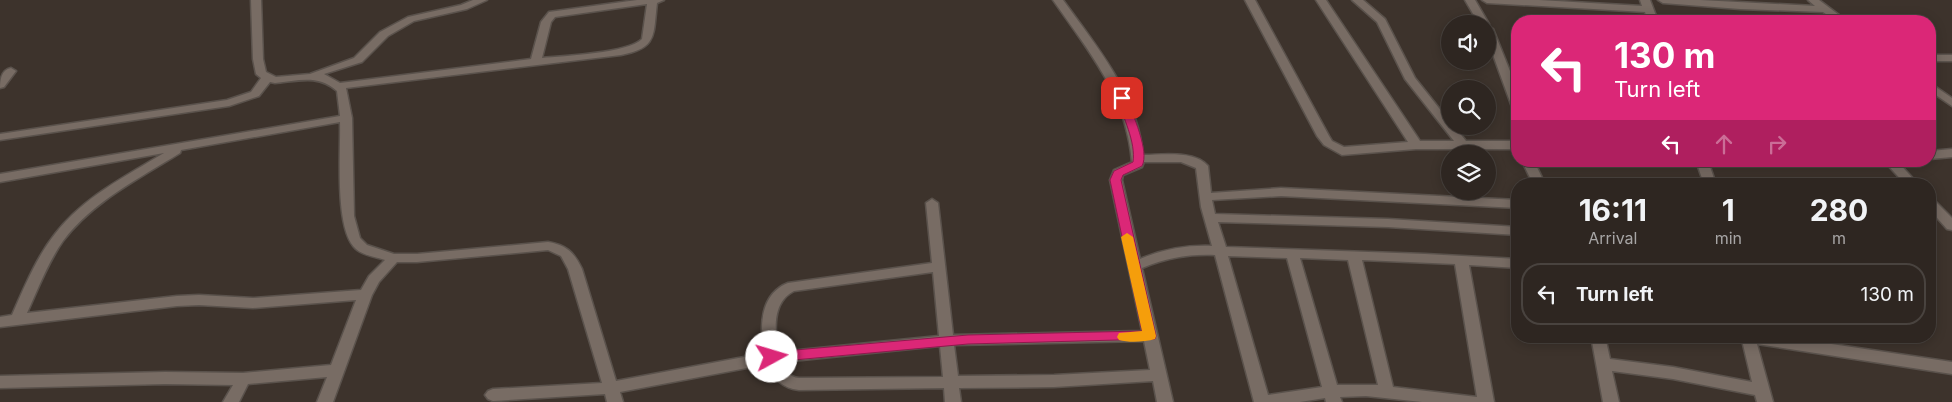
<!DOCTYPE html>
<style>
:root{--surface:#2e2621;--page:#362e2a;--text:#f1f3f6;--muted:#a7a5a5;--line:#49433f}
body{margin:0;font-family:Inter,sans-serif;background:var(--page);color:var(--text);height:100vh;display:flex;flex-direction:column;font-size:19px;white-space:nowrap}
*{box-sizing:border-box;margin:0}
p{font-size:16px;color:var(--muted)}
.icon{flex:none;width:28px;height:28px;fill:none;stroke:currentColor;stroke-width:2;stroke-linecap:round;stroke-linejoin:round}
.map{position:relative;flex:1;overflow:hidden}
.side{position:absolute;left:1511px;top:178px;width:425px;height:165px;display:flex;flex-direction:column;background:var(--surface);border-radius:20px;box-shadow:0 2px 12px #0003,0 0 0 1px var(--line)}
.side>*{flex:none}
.hud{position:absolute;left:1511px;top:15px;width:425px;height:152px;border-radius:20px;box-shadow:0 2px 12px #0003,0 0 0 1px var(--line);background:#db2777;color:#fff;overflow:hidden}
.tools{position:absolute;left:1441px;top:15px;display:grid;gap:10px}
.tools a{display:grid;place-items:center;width:55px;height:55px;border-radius:50%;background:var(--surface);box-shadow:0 2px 12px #0003,0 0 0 1px var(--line);font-size:25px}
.pin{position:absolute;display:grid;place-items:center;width:42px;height:42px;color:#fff;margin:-21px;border-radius:10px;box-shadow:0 2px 8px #0006}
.me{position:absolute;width:55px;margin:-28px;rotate:84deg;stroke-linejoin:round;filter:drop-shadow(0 0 4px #0008)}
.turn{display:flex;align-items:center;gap:18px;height:105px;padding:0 20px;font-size:22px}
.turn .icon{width:65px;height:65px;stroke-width:2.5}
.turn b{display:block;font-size:35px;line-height:42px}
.lanes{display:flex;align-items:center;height:48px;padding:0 20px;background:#0003;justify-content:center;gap:25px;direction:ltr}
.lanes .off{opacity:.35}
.eta{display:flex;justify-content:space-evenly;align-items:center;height:85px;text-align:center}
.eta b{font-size:30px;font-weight:700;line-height:35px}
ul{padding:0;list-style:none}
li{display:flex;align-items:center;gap:15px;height:62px;margin:0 10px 8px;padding:0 10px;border:2px solid var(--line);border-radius:20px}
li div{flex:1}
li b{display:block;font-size:19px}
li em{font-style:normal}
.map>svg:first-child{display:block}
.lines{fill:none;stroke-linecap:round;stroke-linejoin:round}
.minor-casing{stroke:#5a524c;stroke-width:3}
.minor{fill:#786c64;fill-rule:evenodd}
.route{fill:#db2777;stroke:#8e194d}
.slow{fill:#f59e0b}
</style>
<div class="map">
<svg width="1952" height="402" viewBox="0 0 1952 402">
<rect width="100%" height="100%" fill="#3d332c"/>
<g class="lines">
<g class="minor-casing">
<g id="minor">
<path d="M251 0H261L263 59 266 72 276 77 310 74 354 58 380 32 408 17 461 5 473 0H487L467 9 414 21 388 36 362 62 324 74 340 83 531 59 541 22 549 12 637 0H664L657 3C653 35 658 48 621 55L346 88 352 118 354 216 360 238 367 245 394 254H417L548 242C566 245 574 252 582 269L616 381 765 353C759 327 760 294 788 283L932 263 926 203 932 199 938 203 953 335 1142 331 1110 180 1114 170 1132 162C1126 95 1090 53 1053 0H1063C1097 47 1137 94 1143 155 1162 155 1195 150 1208 166L1211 193 1281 188 1518 200V208L1281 196 1212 200 1215 214 1388 219 1518 227V235L1388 227 1218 222 1226 247 1425 254 1518 259V268L1469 265 1494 402H1422L1366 396 1340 397 1342 402H1326L1325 398 1300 402H1254L1215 255C1188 254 1167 258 1142 268L1173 402H1157L1153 381 1054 387 959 388 961 402H945L944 388 799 390C782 388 773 379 768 364L620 392 623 402H607L605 394 493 401 488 399 485 395 488 391 493 389 602 383 568 269 561 256 548 250 417 262H397L379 282 372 295 333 402H317L327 377 248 384 239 402H223L233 385 165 384 0 388V376L165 372 243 373 331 365 356 300 253 308 199 305 177 306 0 327V317L12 315C24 288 36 258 55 234 82 198 126 176 164 153L0 182V174L340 116 337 91C318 74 298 81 275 83L270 82 259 96 229 106 0 140V134L227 100 251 92 261 78 256 74 253 59ZM647 4 642 39C629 53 563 56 542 58L551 22 555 17ZM340 122C341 152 334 230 356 249 362 255 376 257 385 260L369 276 361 290 253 298 199 295 177 296 27 313C38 289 48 262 63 241 92 202 140 178 180 153L181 150ZM1144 162H1181L1196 168 1201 207 1212 246C1186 245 1164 249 1140 259L1122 180 1123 175 1142 167ZM1228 256 1287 258 1322 387 1268 395ZM1300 258 1348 260 1378 385H1337ZM1362 260 1455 264 1477 397 1393 387ZM933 272 939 336 779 352C774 331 772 302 794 291ZM1144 341 1150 370 1054 375 958 376 954 345ZM940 346 943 377 799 378C789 377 785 371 782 362Z"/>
<path d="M1245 0H1255L1329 136 1332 141 1344 147 1408 142 1316 0H1326L1420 141H1454L1405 79 1377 22 1352 0H1363L1385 19 1415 78 1450 122V126H1454L1466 141H1518V149H1416L1342 155 1324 145 1317 136Z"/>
<path d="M1465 0H1475L1489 24 1488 26 1493 29 1518 91V110L1512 107 1488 41V24H1479Z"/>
<path d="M1482 0H1539L1642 6 1640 0H1650L1658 21H1648L1645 12 1487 3Z"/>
<path d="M1658 0H1700L1815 6 1808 0H1819L1847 21H1836L1823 12 1740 9 1663 3Z"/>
<rect x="1930" y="55" width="22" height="6"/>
<path d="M11 68 16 71 4 87 0 88C0 80 1 70 11 68Z"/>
<path d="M1930 83 1952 98V106L1930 91Z"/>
<path d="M1952 149V157L1930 159V151Z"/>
<path d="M1522 161H1534L1545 184H1533Z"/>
<path d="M1696 161H1708L1716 184H1704Z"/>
<path d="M1884 161H1897L1918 184H1905Z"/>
<path d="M1930 199 1934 200 1952 218V230L1947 229 1930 210Z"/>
<path d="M1591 336H1605L1610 359 1673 367 1752 382 1741 336H1778L1952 362V374L1757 344 1773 402H1757L1755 395 1673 379 1612 371 1619 402H1603Z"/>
</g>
</g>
<use href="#minor" class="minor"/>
</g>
<path class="route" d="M1122 95 1127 98C1132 114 1150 151 1142 166L1123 175 1121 180 1156 336 1155 339 968 344 772 362 767 361 765 357 767 354 772 352 968 335 1142 331 1110 180 1114 171 1133 162C1136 142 1123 117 1117 98Z"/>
<path class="slow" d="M1127 233 1133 237 1156 336 1155 339C1145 342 1129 343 1119 340L1117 337 1119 333 1142 331 1121 237Z"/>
</svg>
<div class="tools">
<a><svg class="icon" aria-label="sound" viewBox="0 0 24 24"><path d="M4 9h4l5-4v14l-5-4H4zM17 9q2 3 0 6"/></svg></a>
<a><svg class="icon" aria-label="search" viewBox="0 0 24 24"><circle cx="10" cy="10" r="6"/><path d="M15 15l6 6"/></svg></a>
<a><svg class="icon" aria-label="layers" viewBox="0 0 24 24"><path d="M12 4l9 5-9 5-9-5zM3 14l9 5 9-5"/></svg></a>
</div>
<div class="pin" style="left:1122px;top:98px;background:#d93025"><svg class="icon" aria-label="arrive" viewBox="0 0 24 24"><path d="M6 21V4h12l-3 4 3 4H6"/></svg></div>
<svg class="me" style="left:772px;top:357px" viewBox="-20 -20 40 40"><circle r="19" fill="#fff"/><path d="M0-13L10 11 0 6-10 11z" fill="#db2777"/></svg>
<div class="hud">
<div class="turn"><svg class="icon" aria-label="left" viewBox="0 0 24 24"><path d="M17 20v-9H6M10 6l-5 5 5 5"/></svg><div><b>130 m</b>Turn left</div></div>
<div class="lanes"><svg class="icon" aria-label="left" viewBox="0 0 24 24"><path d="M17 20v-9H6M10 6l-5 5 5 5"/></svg><svg class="icon off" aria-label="ahead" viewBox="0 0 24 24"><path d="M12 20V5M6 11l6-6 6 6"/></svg><svg class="icon off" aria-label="right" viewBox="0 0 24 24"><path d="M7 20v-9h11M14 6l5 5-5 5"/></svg></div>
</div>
<section class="side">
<div class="eta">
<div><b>16:11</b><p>Arrival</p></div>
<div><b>1</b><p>min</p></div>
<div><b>280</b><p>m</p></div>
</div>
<ul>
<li><svg class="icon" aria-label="left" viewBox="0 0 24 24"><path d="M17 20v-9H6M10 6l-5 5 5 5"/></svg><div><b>Turn left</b></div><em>130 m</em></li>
</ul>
</section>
</div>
